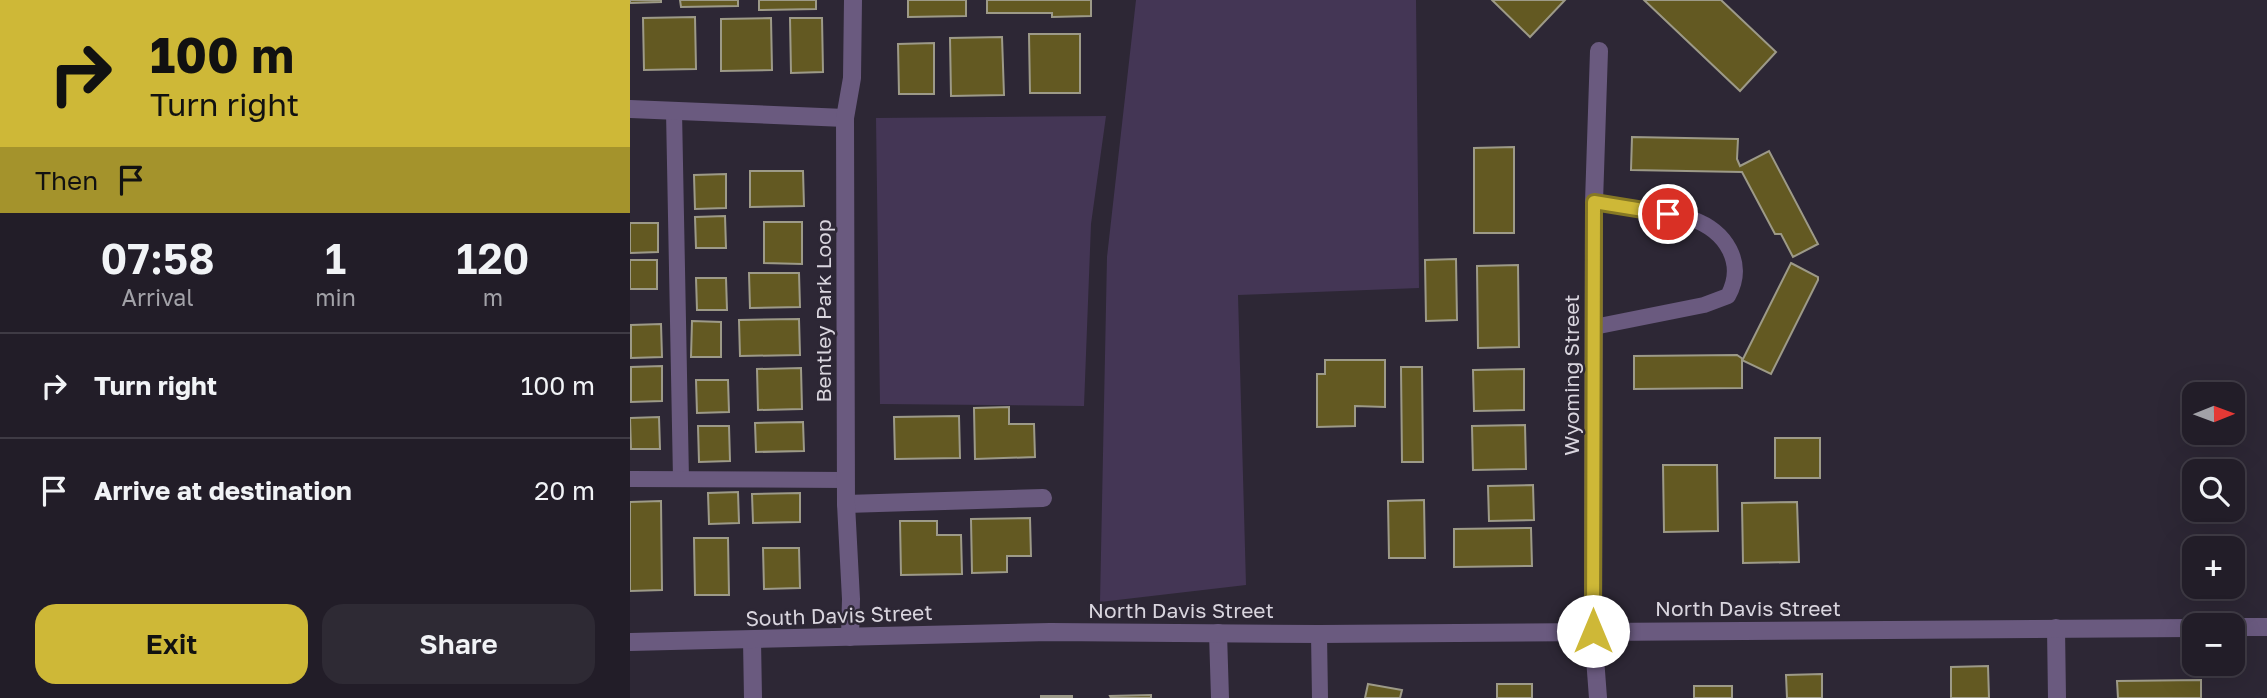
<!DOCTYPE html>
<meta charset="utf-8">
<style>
:root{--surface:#221d28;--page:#2e2a34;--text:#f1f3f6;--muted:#a2a2a8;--line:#3f3b45;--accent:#ceb837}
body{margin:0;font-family:"Golos Text",sans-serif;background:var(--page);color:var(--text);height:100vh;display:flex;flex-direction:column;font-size:26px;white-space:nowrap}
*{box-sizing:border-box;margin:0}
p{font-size:23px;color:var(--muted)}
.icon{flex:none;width:38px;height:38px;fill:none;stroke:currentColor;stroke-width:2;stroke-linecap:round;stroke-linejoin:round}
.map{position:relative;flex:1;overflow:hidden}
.panel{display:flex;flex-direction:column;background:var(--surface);width:630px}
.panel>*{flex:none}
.banner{background:#ceb837;color:#111;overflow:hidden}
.needle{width:46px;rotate:89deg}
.buttons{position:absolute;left:1552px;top:382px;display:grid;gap:14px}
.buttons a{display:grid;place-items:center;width:63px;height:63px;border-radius:14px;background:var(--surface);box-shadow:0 7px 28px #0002,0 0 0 2px var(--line);font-size:35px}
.pin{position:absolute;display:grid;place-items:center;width:60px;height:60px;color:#fff;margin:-30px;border:4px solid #fff;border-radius:50%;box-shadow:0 2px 7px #0007}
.me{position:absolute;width:77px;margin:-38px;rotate:0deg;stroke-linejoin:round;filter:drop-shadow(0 0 5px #0008)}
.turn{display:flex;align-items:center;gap:24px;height:147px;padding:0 35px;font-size:32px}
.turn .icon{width:91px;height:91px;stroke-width:2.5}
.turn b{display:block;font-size:49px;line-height:60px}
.then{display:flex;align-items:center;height:66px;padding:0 35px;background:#0003;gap:14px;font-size:26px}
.eta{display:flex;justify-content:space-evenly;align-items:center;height:119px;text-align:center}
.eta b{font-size:42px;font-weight:600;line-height:49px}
.button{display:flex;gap:14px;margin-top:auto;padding:14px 35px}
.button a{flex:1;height:80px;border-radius:21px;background:var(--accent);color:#111;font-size:28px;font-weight:600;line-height:80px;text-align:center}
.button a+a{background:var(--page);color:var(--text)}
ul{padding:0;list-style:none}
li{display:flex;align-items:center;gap:21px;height:105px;padding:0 35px;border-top:2px solid var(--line)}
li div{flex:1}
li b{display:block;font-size:26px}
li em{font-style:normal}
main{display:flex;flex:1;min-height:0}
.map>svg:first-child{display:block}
.green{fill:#443655}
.building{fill:#635922;stroke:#9d9a88;stroke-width:2}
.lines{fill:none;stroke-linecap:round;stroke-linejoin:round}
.lane{stroke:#6a5a7f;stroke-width:16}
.street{stroke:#6a5a7f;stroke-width:18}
.route-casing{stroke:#867824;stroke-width:18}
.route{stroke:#ceb837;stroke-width:12}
.labels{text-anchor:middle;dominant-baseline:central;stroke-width:5;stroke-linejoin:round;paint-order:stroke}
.street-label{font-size:21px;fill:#d9d5de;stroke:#2d2735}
</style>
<main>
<section class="panel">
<div class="banner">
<div class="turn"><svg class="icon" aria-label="right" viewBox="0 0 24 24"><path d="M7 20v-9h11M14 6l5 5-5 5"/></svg><div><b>100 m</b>Turn right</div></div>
<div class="then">Then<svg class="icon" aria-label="arrive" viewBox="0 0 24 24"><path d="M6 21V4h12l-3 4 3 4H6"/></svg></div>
</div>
<div class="eta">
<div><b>07:58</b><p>Arrival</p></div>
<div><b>1</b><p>min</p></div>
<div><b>120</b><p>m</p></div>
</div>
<ul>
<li><svg class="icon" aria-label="right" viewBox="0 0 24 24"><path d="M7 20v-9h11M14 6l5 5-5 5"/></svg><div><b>Turn right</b></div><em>100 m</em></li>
<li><svg class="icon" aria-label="arrive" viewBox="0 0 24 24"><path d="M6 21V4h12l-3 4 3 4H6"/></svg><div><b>Arrive at destination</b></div><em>20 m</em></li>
</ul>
<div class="button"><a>Exit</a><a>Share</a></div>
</section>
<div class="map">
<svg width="1637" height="698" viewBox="0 0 1637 698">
<rect width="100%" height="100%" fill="#2d2735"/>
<g class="green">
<path d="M506 0H786L789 288 608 295 616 585 470 602 477 257Z"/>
<path d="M476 116 461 224 454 406 250 404 246 118Z"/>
</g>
<g class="building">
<path d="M0 0H31V2L0 3Z"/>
<path d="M50 0H108V6L51 7Z"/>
<path d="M129 0H186V9L129 10Z"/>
<path d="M278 0H336V16L278 17Z"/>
<path d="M357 0H461V16L422 17V13H357Z"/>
<path d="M862 0H935L900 37Z"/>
<path d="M1014 0H1091L1146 52 1110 91Z"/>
<path d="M65 17 66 69 14 70 13 18Z"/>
<path d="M141 18 142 70 91 71V19Z"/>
<path d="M160 18H192L193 72 161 73Z"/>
<path d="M399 34H450V93H400Z"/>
<path d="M372 37 374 95 321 96 320 38Z"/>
<path d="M304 43V94H269L268 44Z"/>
<path d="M1002 137 1108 139 1107 159 1110 166 1139 151 1188 244 1163 257 1151 234H1145L1112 172 1001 170Z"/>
<path d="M884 147V233H844V148Z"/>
<path d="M120 171H173L174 206 120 207Z"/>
<path d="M96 174V208L65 209 64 175Z"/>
<path d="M95 216 96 248H66L65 217Z"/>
<path d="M134 222H172V264L134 263Z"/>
<path d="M0 223H28V252L0 253Z"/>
<path d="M826 259 827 320 796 321 795 260Z"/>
<rect x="0" y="260" width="27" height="29"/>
<path d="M1161 263 1188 277V280L1141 374 1112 360V388L1004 389V356L1107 355 1113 359Z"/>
<path d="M888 265 889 347 848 348 847 266Z"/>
<path d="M119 273H169L170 307 120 308Z"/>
<path d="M66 278H96L97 310H67Z"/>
<path d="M169 319 170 355 110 356 109 320Z"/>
<path d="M62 321 91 322V357H61Z"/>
<path d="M31 324 32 357 1 358V325Z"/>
<path d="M695 360H755V407L725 406V426L687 427V374H695Z"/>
<path d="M32 366V401L1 402V367Z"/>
<path d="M771 367H792L793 462H772Z"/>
<path d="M171 368 172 409 128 410 127 369Z"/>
<path d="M894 369V410L844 411 843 370Z"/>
<path d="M66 380H98L99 412 67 413Z"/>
<path d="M379 407V424H404L405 457 345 459 344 408Z"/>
<path d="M329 416 330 458 265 459 264 417Z"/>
<path d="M29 417 30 449H1L0 418Z"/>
<path d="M173 422 174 451 126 452 125 423Z"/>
<path d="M895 425 896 469 843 470 842 426Z"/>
<path d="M68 426H99L100 461 69 462Z"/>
<rect x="1145" y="438" width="45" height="40"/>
<path d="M1033 465H1087L1088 531 1034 532Z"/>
<path d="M903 485 904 520 859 521 858 486Z"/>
<path d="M108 492 109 523 79 524 78 493Z"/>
<path d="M170 493V522L123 523 122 494Z"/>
<path d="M794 500 795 558H759L758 501Z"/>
<path d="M31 501 32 590 0 591V502Z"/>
<path d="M1167 502 1169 562 1113 563 1112 503Z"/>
<path d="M400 518 401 556H377V572L342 573 341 519Z"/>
<path d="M270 521H307V535H331L332 574 271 575Z"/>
<path d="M901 528 902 566 824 567V529Z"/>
<path d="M64 538H98L99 595H65Z"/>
<path d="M133 548H169L170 588 134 589Z"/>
<path d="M1358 666 1359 698H1321V667Z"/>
<path d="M1192 674V698H1157L1156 675Z"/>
<path d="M1571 680V698H1488L1487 681Z"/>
<path d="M738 684 772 690 770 698H735Z"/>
<rect x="867" y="684" width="35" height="14"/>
<rect x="1064" y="686" width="38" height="12"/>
<path d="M521 695V698H481L480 696Z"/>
<rect x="411" y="696" width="31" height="2"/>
</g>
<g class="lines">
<g class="lane">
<path d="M44 111 51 479"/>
<path d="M964 327 1074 305 1098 296C1116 263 1096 231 1062 219 1054 216 1044 215 1035 213 1011 209 988 206 964 202"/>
<path d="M0 479 216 480"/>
<path d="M689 634 690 698"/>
</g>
<g class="street">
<path d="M0 109 215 118"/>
<path d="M216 504 413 498"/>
<path d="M1603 627H1637"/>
<path d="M1426 628 1427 698"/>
<path d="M588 633 590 698"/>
<path d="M220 637 221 599 216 504 215 118 222 78 223 0"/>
<path d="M122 640 123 698"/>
<path d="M0 642 420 632 689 634 1564 628"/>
<path d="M968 698 963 631 964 202 969 51"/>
</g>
</g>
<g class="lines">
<g class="route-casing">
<path id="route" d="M963 631 964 202 1038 214"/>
</g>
<use href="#route" class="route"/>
</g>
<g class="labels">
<g class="street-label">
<text transform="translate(193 311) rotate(-90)">Bentley Park Loop</text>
<text transform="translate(941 375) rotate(-90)">Wyoming Street</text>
<text x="1118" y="608">North Davis Street</text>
<text x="551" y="610">North Davis Street</text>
<text transform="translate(209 615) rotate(-2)">South Davis Street</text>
</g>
</g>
</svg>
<div class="buttons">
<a><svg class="needle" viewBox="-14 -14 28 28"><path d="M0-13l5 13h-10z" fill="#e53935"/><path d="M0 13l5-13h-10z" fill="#a2a2a8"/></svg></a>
<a><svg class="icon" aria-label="search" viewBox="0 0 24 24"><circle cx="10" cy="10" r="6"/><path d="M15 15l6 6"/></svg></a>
<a>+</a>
<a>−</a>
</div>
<div class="pin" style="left:1038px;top:214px;background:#d93025"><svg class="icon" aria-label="arrive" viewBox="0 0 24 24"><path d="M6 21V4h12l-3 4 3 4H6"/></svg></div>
<svg class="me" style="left:963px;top:631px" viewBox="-20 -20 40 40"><circle r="19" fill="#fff"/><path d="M0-13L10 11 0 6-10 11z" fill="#ceb837"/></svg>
</div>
</main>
